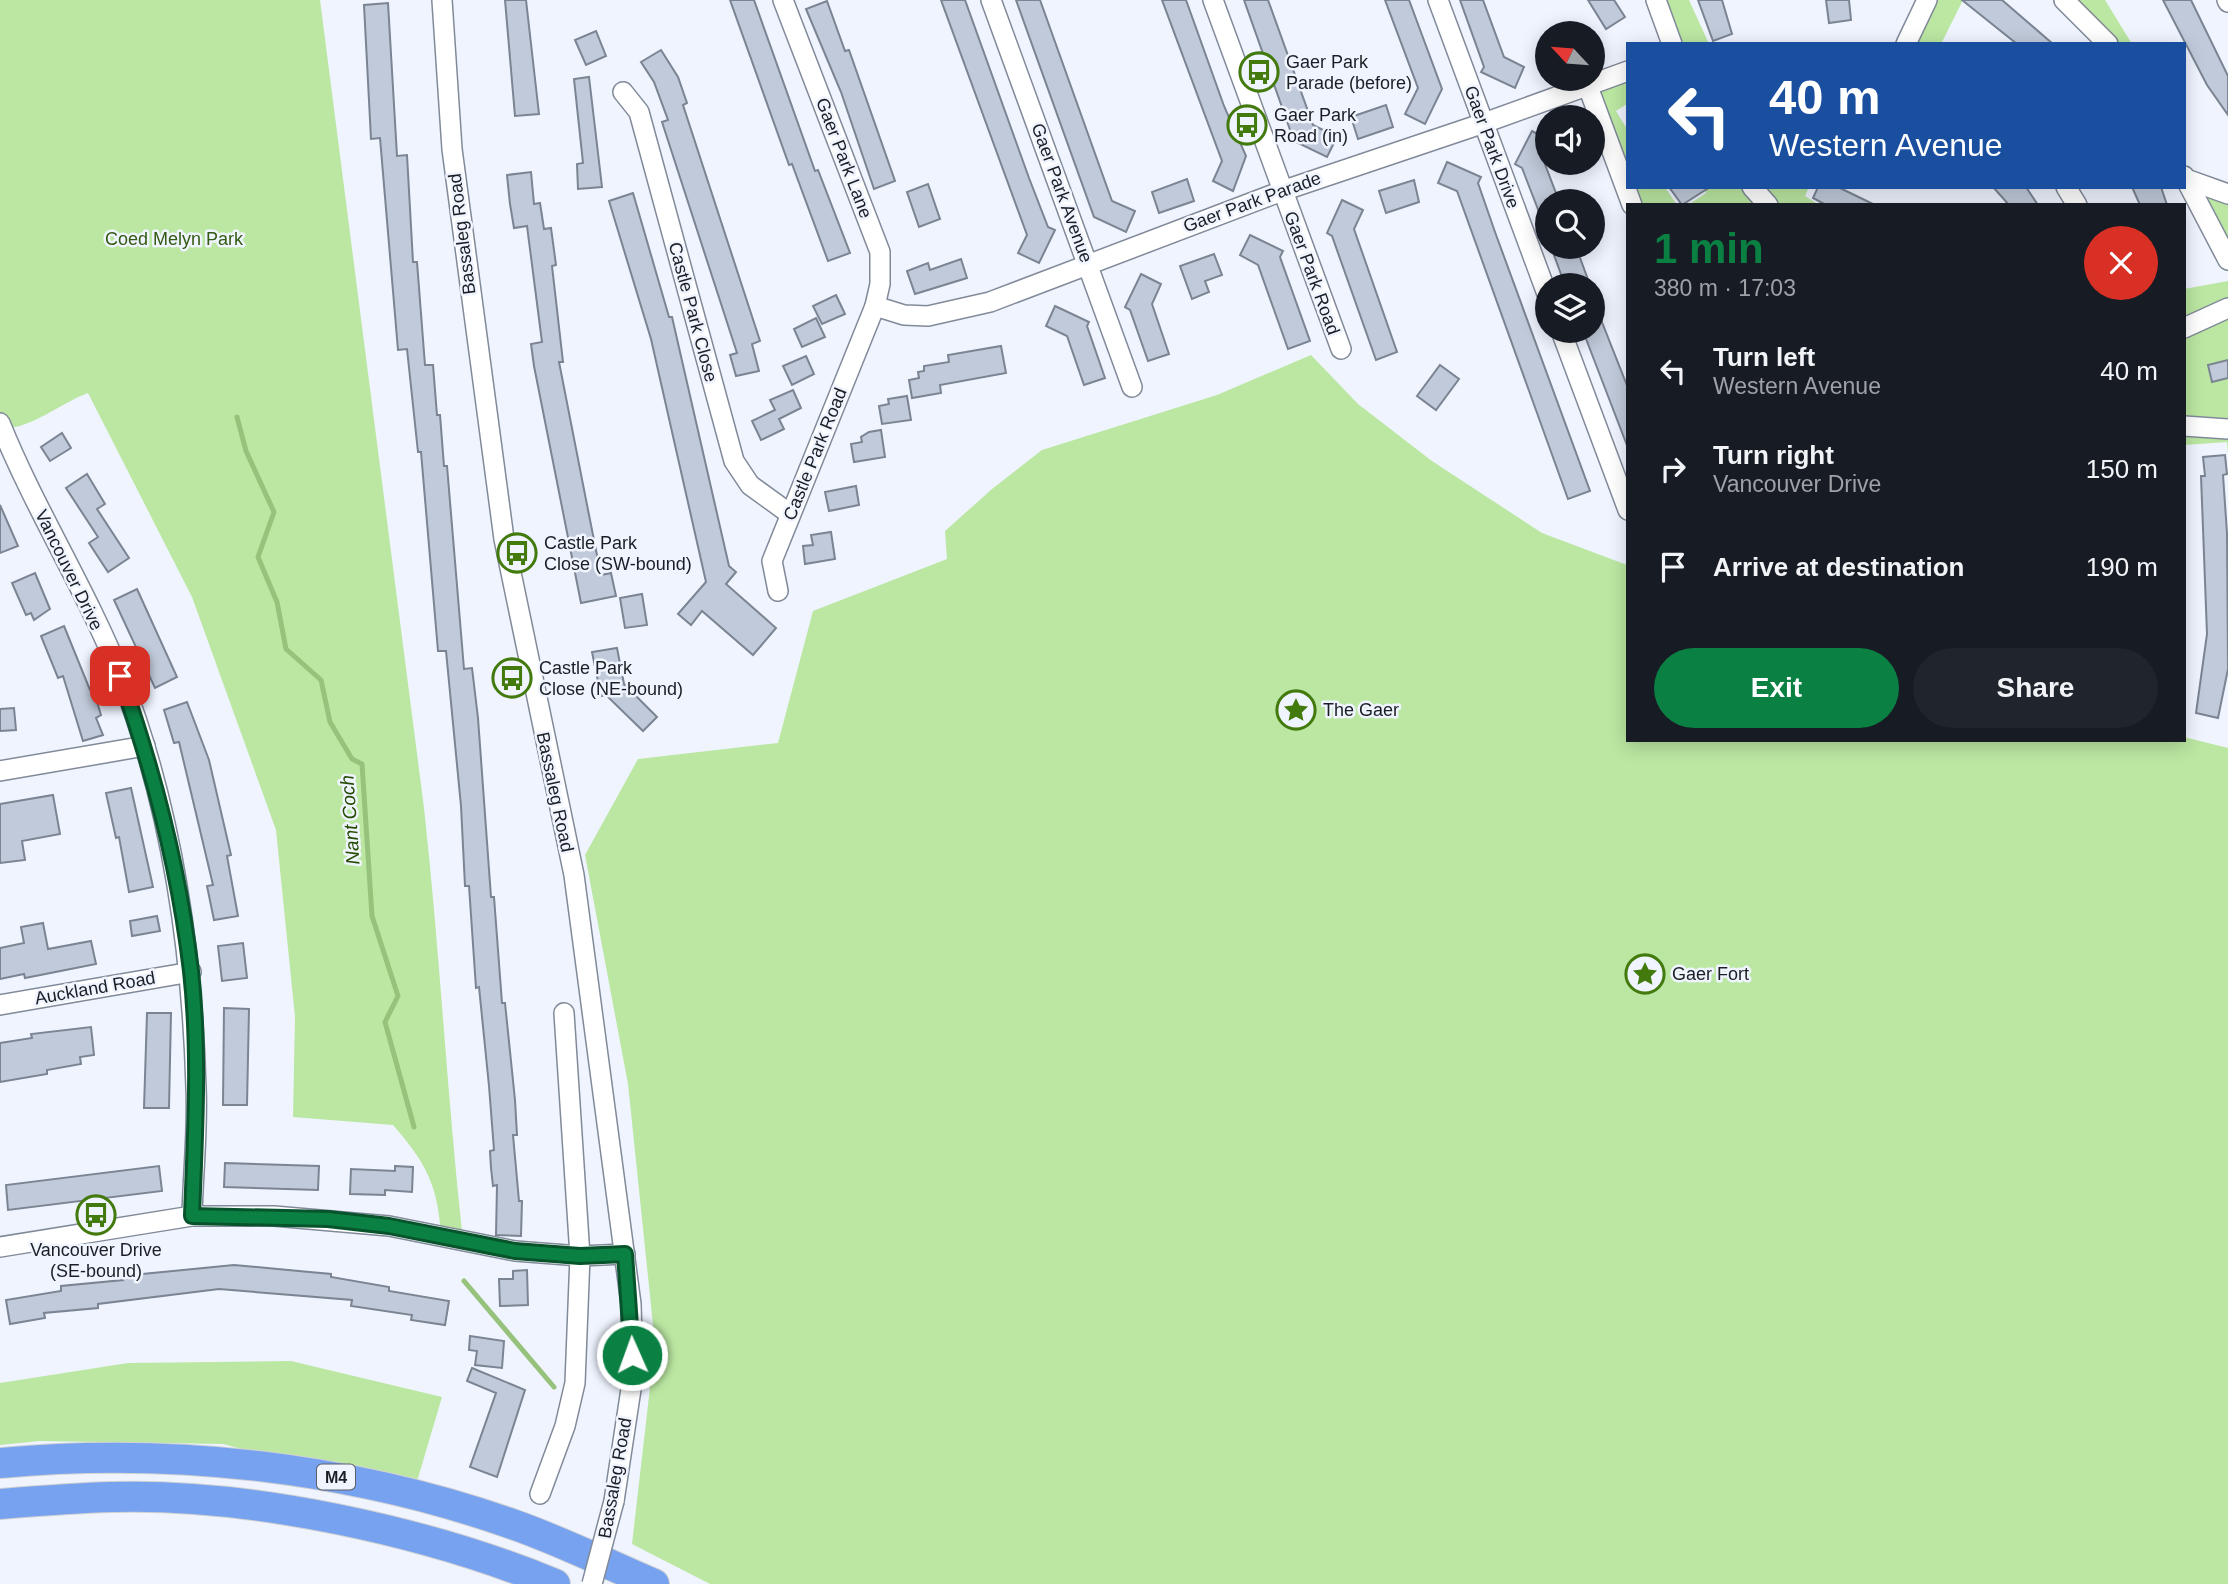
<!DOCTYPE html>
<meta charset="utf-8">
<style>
:root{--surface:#171b24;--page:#20242c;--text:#f1f3f6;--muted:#9ea1a6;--accent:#0b8043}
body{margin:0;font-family:Arial,sans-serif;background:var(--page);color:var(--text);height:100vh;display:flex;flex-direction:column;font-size:26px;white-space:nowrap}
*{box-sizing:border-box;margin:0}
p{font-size:23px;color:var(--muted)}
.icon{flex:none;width:38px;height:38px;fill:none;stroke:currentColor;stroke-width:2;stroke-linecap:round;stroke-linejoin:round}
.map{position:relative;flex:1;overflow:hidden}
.sheet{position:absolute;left:1626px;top:203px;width:560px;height:539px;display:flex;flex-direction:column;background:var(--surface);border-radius:0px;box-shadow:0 4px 18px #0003}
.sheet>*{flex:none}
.hud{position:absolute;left:1626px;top:42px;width:560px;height:147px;border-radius:0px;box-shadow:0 4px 18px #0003;background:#1a4fa0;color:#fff;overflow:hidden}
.needle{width:46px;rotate:296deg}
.tools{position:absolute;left:1535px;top:21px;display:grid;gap:14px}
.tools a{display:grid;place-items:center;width:70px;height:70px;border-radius:50%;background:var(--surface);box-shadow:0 4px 18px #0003;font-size:35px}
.pin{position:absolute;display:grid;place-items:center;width:60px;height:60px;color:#fff;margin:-30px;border-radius:14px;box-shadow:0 4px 10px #0006}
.me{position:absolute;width:77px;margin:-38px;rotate:358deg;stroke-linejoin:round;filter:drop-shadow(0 0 5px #0008)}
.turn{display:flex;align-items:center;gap:24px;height:147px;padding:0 28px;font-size:32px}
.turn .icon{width:91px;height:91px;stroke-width:2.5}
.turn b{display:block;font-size:49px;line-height:60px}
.round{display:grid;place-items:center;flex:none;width:74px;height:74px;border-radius:37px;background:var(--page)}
.summary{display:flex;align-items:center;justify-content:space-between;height:119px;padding:0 28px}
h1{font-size:42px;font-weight:700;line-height:52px;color:var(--accent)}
.cta{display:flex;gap:14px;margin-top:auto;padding:14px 28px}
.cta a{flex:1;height:80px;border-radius:42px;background:var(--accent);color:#fff;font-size:28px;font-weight:700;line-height:80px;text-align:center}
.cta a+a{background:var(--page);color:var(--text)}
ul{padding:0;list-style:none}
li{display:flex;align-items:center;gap:21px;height:98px;padding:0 28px}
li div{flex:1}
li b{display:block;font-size:26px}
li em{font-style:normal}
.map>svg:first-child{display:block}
.green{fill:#bbe7a2}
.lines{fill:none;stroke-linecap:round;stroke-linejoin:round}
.stream{stroke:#97c27c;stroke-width:5}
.building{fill:#c1cada;stroke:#7b8493;stroke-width:2}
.minor-casing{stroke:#818a99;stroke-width:22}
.highway-casing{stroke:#d1d2d3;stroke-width:32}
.minor{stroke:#fff;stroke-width:19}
.highway{stroke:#77a2ef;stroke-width:30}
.minor-bridge-casing{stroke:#818a99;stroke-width:22;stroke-linecap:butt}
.minor-bridge{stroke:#fff;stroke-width:19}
.route-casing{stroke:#07532c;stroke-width:18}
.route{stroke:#0b8043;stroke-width:12}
.labels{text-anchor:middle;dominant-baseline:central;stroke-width:5;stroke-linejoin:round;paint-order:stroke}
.shield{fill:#eff4ff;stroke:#5b5f66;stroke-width:2}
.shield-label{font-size:16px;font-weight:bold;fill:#1b1f24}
.poi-label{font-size:18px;fill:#1b1f24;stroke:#eff4ff;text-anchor:start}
.street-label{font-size:18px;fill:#1b1f24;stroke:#eff4ff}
.park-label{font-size:18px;fill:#335a12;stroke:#eff4ff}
.water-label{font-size:19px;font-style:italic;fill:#254b00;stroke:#eff4ff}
</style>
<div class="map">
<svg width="2228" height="1584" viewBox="0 0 2228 1584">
<rect width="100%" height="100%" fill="#eff4ff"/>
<g class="green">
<path d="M0 0H320L424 808C440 952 447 1097 463 1241L441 1236C438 1185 426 1163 393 1125L293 1117 295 1017 276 830 192 597 88 393C59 404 34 427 3 429L0 423Z"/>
<path d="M1663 0H1689L1709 44H1672Z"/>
<path d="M1927 0H1963L1942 42 1944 44H1906Z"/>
<path d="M2064 0H2105L2132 44H2108Z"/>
<path d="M1627 71V104L1616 111 1627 129 1628 187H1665L1677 205H1632L1587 84Z"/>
<path d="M2186 179 2228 194V265Z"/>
<path d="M1703 187H1809L1805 196 1819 205H1688L1706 193Z"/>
<path d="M2228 281V454L2227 442 2184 445V289Z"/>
<path d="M1311 355 1358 404 1432 461 1542 533 1627 565 1628 740H2184V737L2228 748V1584H710L632 1544 655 1344 628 1084 585 855 638 759 778 743 813 611 947 559 945 531 992 489 1042 450 1217 395Z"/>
<path d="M291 1361 442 1397 413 1495 223 1444 40 1441 0 1445V1383L128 1363Z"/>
</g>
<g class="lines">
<g class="stream">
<path d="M237 417 246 451 274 512 258 557 277 602 286 649 321 680 330 722 352 759 362 764 372 916 398 996 385 1022 414 1127"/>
<path d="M464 1281 554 1387"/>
</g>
</g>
<g class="building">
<path d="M505 0H526L539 114 515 116Z"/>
<path d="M730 0H754L815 171 818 170 850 253 828 261 792 164 789 165Z"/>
<path d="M941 0H965L1029 178 1048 227 1055 230 1039 263 1018 253 1027 235Z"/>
<path d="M1016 0H1040L1112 201 1135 211 1126 232 1094 217Z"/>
<path d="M1162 0H1186L1224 106 1246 156 1233 191 1213 181 1222 161Z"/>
<path d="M1244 0H1268L1313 125 1337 137 1327 157 1294 141Z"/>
<path d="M1385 0H1409L1442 89 1425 124 1405 114 1418 88Z"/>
<path d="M1460 0H1483L1504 57 1524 67 1515 88 1481 72 1484 67Z"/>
<path d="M1588 0H1614L1625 17 1606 29Z"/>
<path d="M1698 0H1722L1732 34 1713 41Z"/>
<path d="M1826 0H1849L1851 20 1829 23Z"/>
<path d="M1962 0H2002L2053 44H2017Z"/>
<path d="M2163 0H2191L2228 76V115L2207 85Z"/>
<path d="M827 1 845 51 849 50 895 181 874 189 841 92 806 9Z"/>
<path d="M388 3 397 156 407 155 413 262H417L425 365H433L437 415H440L444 466H447L464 669 472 668 478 718 491 897H494L502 1003H505L515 1100 517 1135H513L519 1201H522L521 1236 496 1235 497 1185 493 1186 491 1168 490 1151 494 1150 489 1086 479 987 476 988 469 886H465L461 806 446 651H438L421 452H418L407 349 398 350 380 138 371 139 364 5Z"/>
<path d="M596 31 606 56 586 65 575 40Z"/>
<path d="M661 50 678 77 687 103 683 105 760 341 752 344 759 371 736 376 730 355 737 353 662 122 668 120 654 82 641 62Z"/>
<path d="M589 77 602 187 578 189 577 164 583 163 574 79Z"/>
<path d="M1386 105 1393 127 1358 139 1351 117Z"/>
<path d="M1532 131 1547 139 1543 159 1559 201H1547L1546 230 1522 168 1515 164Z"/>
<path d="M1447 162 1481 177 1478 183 1495 232 1590 491 1568 499 1457 191 1438 183Z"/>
<path d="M531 172 534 204 540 203 544 229 551 228 556 265 552 266 563 362H559L589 515 601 575 611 573 616 596 581 603 534 366 531 344 542 342 527 226 514 228 510 204 507 175Z"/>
<path d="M1187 179 1194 201 1159 213 1152 192Z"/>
<path d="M1414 180 1419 202 1386 213 1379 191Z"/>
<path d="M928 184 940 219 919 227 907 192Z"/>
<path d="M1669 187H1710L1682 205Z"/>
<path d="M1818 187H1838L1875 205H1826L1813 198Z"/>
<path d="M1993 187H2026L2038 205H2009Z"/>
<path d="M2132 187H2161L2167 205H2140Z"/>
<path d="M633 193 669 317H672L729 566 736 572 726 584 776 628 753 655 702 611 691 625 678 614 706 582 651 339 609 201Z"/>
<path d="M1342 200 1363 210 1354 229 1397 352 1376 360 1332 236 1327 233Z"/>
<path d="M1250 235 1283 251 1280 257 1310 341 1288 349 1258 265 1240 255Z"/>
<path d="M1551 247H1576L1590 285H1565Z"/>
<path d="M1214 254 1222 275 1205 281 1209 292 1192 299 1180 266Z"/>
<path d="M961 259 967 278 915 294 907 271 928 263 930 270Z"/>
<path d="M1141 274 1161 284 1152 304 1169 354 1148 361 1130 310 1125 307Z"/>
<path d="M836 295 845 314 822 324 813 306Z"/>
<path d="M1592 297 1628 388V448L1583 331H1592Z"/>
<path d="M1055 306 1089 322 1087 326 1105 378 1084 385 1067 336 1046 326Z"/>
<path d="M816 318 825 337 802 347 794 329Z"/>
<path d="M1001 346 1006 373 940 385 941 393 912 398 909 380 919 378 918 372 924 371V366L949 362 948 355Z"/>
<path d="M806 356 814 374 792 385 783 366Z"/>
<path d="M2228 360V378L2212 382 2208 365Z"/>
<path d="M1440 365 1459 379 1436 410 1417 396Z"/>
<path d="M793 390 801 408 779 419 784 429 761 440 752 421 775 410 770 400Z"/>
<path d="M907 396 911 420 882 424 879 406 889 404 888 399Z"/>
<path d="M881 430 885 457 854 462 851 444 862 442 861 437 869 432Z"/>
<path d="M62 433 71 448 50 461 41 447Z"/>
<path d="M2225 455 2227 474 2223 475 2227 533 2228 669 2218 718 2196 713 2207 634 2201 476H2205L2203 457Z"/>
<path d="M87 474 105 504 97 509 129 558 108 572 89 543 98 537 66 488Z"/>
<path d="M856 486 859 505 829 511 825 492Z"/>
<path d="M0 505 18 546 0 553Z"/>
<path d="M831 532 835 559 805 564 803 546 813 545 811 535Z"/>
<path d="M35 573 50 609 34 620 31 613 26 615 12 583Z"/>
<path d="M137 589 177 677 155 688 114 600Z"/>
<path d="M642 594 647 625 625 628 620 598Z"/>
<path d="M64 626 90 690 93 689 101 715 96 718 103 735 83 741 63 676 58 678 41 636Z"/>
<path d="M617 648 624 684 657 717 643 731 606 695 601 696 592 652Z"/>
<path d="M187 702 209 760 231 855 227 856 238 916 214 920 207 886 213 885 199 826 179 742 174 743 164 710Z"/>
<path d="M14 708 16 730 0 731V709Z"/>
<path d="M131 788 153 887 129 892 119 837 116 838 106 793Z"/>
<path d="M53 795 60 834 22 841 25 860 0 863V804Z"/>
<path d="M157 916 160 931 132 936 130 921Z"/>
<path d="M43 923 48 949 91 941 96 964 25 978 24 974 0 979V948L24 943 21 927Z"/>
<path d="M243 943 247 978 222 981 218 946Z"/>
<path d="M224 1008 249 1009 247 1105H223Z"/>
<path d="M147 1013H171L169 1108H144Z"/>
<path d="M91 1027 94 1055 80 1057 81 1064 47 1070V1074L0 1082V1043L32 1038 31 1034Z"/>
<path d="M225 1163 319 1166 318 1190 224 1187Z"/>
<path d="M159 1166 162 1191 8 1210 6 1185Z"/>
<path d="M395 1166 413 1167 412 1192 385 1190V1195L350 1194 351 1169 395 1171Z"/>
<path d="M234 1265 331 1274V1277L389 1287V1291L449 1301 445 1325 411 1320 412 1315 351 1306 352 1300 219 1289 98 1304V1308L44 1313 45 1318 10 1324 6 1300 61 1291V1286L123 1280 122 1276Z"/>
<path d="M527 1270 528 1305 500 1306 499 1279H513V1271Z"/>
<path d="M470 1336 504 1341 502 1368 475 1365 477 1351 469 1350Z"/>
<path d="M472 1368 525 1390 497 1477 470 1467 496 1393 467 1381Z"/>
</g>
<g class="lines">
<g class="minor-casing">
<g id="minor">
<path d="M442 0 452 149 504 539 574 875 631 1304 633 1376 614 1501"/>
<path d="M991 0 1132 387"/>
<path d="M1213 0 1341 349"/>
<path d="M1438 0 1547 294"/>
<path d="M1656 0 1672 44"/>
<path d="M2064 0 2108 44"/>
<path d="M2227 0 2228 2"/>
<path d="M1906 44 1927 0"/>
<path d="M1587 84 1632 205"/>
<path d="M623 92 639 112 734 461 750 485 790 514"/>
<path d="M2184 176 2228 260"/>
<path d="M2186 179 2228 194"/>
<path d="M1752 187 1768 205"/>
<path d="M2066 187 2077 205"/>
<path d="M875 306 904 315 928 316 990 302 1282 191 1484 123 1628 71"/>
<path d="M2184 328 2228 308"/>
<path d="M1561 331 1628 510"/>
<path d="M0 423C35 510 87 591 121 677 172 808 192 948 196 1088 198 1130 193 1173 192 1216"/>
<path d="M2184 426 2228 429"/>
<path d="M778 591 772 561 875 306 880 284V252L783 0"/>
<path d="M0 771 145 746"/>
<path d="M0 1005 191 972"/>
<path d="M0 1247 192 1216H274L389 1226 515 1251 580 1256 625 1254"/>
<path d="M540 1494 565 1426 575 1383 580 1256 564 1013"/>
</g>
</g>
<g class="highway-casing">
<g id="highway">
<path d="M0 1463C171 1447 350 1467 512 1524 561 1541 607 1564 654 1584"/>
<path d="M0 1504C37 1501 75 1498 112 1497 251 1493 426 1531 555 1584"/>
</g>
</g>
<use href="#minor" class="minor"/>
<use href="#highway" class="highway"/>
<g class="minor-bridge-casing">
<path id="minor-bridge" d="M592 1584 614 1501"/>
</g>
<use href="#minor-bridge" class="minor-bridge"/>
</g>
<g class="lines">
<g class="route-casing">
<path id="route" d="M120 676C154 772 179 869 191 971 200 1052 195 1134 192 1216L328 1219 389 1226 515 1251 580 1256 625 1254 632 1355"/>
</g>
<use href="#route" class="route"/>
</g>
<defs>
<g id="bus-ring" transform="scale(2.0125)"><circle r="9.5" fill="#eff4ff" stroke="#437a0d" stroke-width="1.5"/><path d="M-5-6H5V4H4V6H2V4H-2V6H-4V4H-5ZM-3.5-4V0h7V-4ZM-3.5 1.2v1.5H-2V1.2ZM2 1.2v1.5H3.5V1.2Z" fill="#437a0d"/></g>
<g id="sight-ring" transform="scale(2.0125)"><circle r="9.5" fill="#eff4ff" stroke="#437a0d" stroke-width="1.5"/><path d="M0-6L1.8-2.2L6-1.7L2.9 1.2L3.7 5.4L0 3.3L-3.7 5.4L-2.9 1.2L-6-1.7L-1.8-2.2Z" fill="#437a0d"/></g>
</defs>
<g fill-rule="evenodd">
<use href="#bus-ring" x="1259" y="72"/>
<use href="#bus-ring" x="1247" y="125"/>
<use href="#bus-ring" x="517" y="553"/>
<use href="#bus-ring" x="512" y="678"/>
<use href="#sight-ring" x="1296" y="710"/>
<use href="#sight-ring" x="1645" y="974"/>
<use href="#bus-ring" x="96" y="1215"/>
</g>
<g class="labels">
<rect class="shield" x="317" y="1464.5" width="38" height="25" rx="5"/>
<g class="shield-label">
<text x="336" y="1477">M4</text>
</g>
<g class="poi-label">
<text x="1286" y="62">Gaer Park<tspan x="1286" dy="21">Parade (before)</tspan></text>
<text x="1274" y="115">Gaer Park<tspan x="1274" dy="21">Road (in)</tspan></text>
<text x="544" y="543">Castle Park<tspan x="544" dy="21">Close (SW-bound)</tspan></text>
<text x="539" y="668">Castle Park<tspan x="539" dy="21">Close (NE-bound)</tspan></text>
<text x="1323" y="710">The Gaer</text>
<text x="1672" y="974">Gaer Fort</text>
<text x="96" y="1250" text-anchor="middle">Vancouver Drive<tspan x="96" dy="21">(SE-bound)</tspan></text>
</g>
<g class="street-label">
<text transform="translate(1492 147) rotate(70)">Gaer Park Drive</text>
<text transform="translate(844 158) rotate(69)">Gaer Park Lane</text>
<text transform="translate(1062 193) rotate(70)">Gaer Park Avenue</text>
<text transform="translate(1252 202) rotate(-20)">Gaer Park Parade</text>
<text transform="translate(462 234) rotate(-97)">Bassaleg Road</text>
<text transform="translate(1312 273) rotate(70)">Gaer Park Road</text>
<text transform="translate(693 312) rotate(75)">Castle Park Close</text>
<text transform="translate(815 454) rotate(-68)">Castle Park Road</text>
<text transform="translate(69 570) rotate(64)">Vancouver Drive</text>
<text transform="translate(555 792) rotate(78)">Bassaleg Road</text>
<text transform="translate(95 988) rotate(-10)">Auckland Road</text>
<text transform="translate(615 1478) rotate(-80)">Bassaleg Road</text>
</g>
<g class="park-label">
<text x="174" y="239">Coed Melyn Park</text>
</g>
<g class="water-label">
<text transform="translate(350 820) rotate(-94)">Nant Coch</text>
</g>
</g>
</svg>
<div class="tools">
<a><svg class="needle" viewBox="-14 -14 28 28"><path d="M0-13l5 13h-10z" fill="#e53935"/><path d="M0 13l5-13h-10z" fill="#9ea1a6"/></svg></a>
<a><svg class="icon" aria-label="sound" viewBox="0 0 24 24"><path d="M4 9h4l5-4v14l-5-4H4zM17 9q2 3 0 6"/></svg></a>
<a><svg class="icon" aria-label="search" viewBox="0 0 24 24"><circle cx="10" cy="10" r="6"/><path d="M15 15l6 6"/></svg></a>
<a><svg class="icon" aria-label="layers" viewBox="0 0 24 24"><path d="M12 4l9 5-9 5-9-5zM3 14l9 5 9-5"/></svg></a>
</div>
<div class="pin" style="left:120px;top:676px;background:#d93025"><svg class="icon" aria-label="arrive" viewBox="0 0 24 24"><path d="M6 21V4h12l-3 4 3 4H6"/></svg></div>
<svg class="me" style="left:632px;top:1355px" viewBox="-20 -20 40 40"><circle r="17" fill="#0b8043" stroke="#fff" stroke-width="3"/><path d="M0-11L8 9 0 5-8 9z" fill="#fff"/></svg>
<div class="hud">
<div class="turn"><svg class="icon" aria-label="left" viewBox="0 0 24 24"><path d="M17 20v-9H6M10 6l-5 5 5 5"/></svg><div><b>40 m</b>Western Avenue</div></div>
</div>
<section class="sheet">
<div class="summary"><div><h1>1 min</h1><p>380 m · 17:03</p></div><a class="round" style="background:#d93025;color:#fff"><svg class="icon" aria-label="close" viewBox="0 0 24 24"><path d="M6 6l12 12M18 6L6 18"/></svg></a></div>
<ul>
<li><svg class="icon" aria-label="left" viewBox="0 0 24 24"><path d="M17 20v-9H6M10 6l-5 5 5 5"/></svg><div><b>Turn left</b><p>Western Avenue</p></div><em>40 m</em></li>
<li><svg class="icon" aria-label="right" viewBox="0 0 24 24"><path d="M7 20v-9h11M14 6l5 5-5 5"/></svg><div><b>Turn right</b><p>Vancouver Drive</p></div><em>150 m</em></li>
<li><svg class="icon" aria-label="arrive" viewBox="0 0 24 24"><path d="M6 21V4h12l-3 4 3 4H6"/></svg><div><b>Arrive at destination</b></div><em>190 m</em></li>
</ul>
<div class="cta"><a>Exit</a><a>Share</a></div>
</section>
</div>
